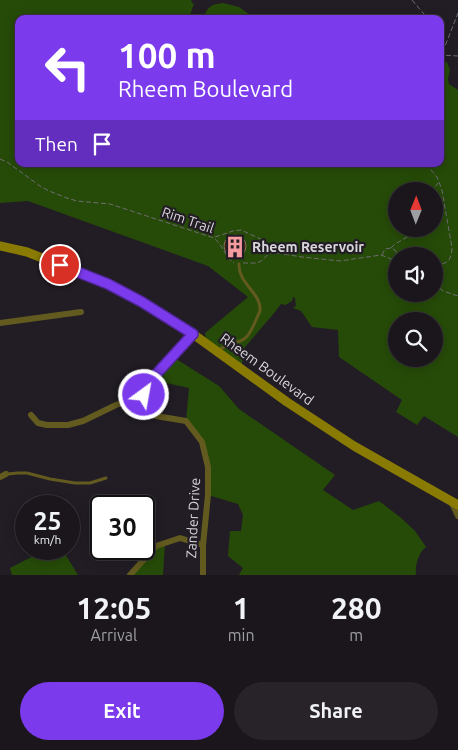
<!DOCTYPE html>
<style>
:root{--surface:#1a161c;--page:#272329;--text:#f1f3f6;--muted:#9f9fa3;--line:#38353b;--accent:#7c3aed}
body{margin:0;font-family:Ubuntu,sans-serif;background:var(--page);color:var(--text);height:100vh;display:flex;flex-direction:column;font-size:19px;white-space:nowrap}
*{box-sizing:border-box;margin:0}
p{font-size:16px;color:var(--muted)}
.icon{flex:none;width:28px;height:28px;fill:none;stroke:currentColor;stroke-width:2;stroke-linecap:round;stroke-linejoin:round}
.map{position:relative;height:575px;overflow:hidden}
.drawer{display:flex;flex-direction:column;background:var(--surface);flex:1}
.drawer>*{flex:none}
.top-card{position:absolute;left:15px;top:15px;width:429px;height:152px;border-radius:10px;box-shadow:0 2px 12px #0003,0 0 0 1px var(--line);background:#7c3aed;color:#fff;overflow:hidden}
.needle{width:32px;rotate:1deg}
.tools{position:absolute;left:388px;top:182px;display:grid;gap:10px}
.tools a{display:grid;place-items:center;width:55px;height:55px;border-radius:50%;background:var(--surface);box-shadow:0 2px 12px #0003,0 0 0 1px var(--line);font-size:25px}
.speed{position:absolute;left:15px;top:495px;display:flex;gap:10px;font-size:25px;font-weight:700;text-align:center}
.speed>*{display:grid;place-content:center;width:65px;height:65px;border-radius:50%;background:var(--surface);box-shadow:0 2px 12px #0003,0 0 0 1px var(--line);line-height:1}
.speed small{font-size:12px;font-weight:400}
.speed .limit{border:2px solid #111;border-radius:8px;background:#fff;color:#111}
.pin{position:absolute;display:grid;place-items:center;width:42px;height:42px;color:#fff;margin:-21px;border:2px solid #fff;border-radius:50%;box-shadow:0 1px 5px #0007}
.me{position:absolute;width:55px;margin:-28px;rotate:32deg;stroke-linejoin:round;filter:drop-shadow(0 0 4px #0008)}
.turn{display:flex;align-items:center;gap:18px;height:105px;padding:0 20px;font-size:22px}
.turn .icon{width:65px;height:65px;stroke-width:2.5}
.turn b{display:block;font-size:35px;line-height:42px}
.then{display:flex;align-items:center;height:48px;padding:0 20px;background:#0003;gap:10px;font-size:19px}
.eta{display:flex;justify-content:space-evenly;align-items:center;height:85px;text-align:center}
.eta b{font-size:30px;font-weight:700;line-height:35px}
.button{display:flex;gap:10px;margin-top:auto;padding:10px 20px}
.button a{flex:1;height:58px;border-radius:30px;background:var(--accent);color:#fff;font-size:20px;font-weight:700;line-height:58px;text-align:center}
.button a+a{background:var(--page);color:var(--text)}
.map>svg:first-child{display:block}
.green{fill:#264b08;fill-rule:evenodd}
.building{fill:#4a2605;stroke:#7d726b}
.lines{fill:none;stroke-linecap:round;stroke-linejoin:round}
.path{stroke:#6f6b71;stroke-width:1;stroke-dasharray:5 2.5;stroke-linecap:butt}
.lane{stroke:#625a1f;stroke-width:3}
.street{stroke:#625a1f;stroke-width:6}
.secondary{stroke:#887a03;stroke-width:9}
.route-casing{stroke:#51269a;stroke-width:12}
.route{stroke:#7c3aed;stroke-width:9}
.labels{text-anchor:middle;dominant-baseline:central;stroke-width:4.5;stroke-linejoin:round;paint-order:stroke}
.street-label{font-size:14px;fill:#d9d6db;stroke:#221d25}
.poi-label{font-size:14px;font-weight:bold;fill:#d9d6db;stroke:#221d25;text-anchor:start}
</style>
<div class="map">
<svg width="458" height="575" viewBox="0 0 458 575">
<rect width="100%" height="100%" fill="#221d25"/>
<g class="green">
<path d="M0 0H191L192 3 194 4 190 15V19H19V164H440V78L444 63 447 62 450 70 448 79 449 84 458 90V437L424 416 417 425 396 412 402 400 339 357 338 330 312 327 301 311 293 308 296 306 295 298 293 297 292 301 285 305 281 304 275 312 245 347 241 369 206 342 205 333 248 297 208 266 28 201 0 203ZM396 191H434V229H396ZM396 256H434V294H396ZM396 321H434V359H396Z"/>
<path d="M223 3 239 7 256 19H201L202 16 205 14C209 5 214 4 223 3Z"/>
<path d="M173 357 219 386 239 409 335 475 323 490 353 510 379 501 400 517 415 531 426 547C418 553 415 566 416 575H239L243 568 228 556 230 531H241L243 515 238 504 208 495V467L202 442 186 421 189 388 157 381 154 377Z"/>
<path d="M165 543 163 575H130L156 546Z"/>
<path d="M47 549H62L78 575H12L10 568Z"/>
</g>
<circle class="building" cx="235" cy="246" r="11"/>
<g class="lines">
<g class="path">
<path d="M412 0 423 13 430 19"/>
<path d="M440 52 442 55 458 56"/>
<path d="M440 59 458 13"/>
<path d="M0 159 7 162 40 186 49 191 67 198 77 201 110 204 214 238C223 245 224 256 234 263"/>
<path d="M426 164 437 177 442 190 452 248C451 262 447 264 434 265"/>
<path d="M430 191 433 190 438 183"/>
<path d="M215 237 233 231 241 230 265 241 277 253"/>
<path d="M391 248 395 244 409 236 416 229"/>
<path d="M382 255 385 249 391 248 395 250 398 256"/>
<path d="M243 263C258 263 259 265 269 253H277L302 257 340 261 381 255 396 261"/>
<path d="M434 283 443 291 458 296"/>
</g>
<g class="lane">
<path d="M219 350C226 344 236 344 244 339 251 335 256 319 260 311 262 293 238 284 239 264"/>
<path d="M7 474 18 473H27L50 479 75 483H90L106 478"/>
</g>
<g class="street">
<path d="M0 323 81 312"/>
<path d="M193 334 149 383 144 395 156 416 186 421 202 442 208 467V495L203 545V575"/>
<path d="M31 415 38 423 47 425H68L83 421 116 405 144 395"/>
<path d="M0 477 6 474"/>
<path d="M451 501 458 516"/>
<path d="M130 575 156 546 180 538 203 545"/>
</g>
<path class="secondary" d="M0 246 27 252 108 284 142 302 193 334 287 402 354 446 458 505"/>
</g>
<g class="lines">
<g class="route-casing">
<path id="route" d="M60 265 108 284 142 302 193 334 148 383 144 395"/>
</g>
<use href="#route" class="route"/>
</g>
<defs>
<g id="building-bare" transform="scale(1.725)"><path d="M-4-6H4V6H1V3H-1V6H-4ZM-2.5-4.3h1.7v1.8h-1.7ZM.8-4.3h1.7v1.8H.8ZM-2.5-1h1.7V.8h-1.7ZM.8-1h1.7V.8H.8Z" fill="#f49b9f" stroke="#221d25" stroke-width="2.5" paint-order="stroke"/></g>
</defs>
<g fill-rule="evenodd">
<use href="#building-bare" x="235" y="247"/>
</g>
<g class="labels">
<g class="street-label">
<text transform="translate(188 220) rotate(19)">Rim Trail</text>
<text transform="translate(267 369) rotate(36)">Rheem Boulevard</text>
<text transform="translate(193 518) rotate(-87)">Zander Drive</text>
</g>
<g class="poi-label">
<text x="252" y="247">Rheem Reservoir</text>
</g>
</g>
</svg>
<div class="tools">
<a><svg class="needle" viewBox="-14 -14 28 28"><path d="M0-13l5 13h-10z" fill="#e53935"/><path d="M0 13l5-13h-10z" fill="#9f9fa3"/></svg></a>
<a><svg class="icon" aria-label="sound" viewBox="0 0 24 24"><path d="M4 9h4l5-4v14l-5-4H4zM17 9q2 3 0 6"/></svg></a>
<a><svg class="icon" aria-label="search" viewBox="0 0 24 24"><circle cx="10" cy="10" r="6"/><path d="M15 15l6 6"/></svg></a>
</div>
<div class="speed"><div>25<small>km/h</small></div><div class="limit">30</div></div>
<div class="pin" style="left:60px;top:265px;background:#d93025"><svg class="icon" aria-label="arrive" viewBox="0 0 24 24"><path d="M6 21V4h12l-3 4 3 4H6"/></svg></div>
<svg class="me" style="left:144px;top:395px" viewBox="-20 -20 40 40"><circle r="17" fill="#7c3aed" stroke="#fff" stroke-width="3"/><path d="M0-11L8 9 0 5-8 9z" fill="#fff"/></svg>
<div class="top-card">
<div class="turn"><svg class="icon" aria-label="left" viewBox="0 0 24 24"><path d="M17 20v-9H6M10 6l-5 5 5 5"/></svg><div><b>100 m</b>Rheem Boulevard</div></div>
<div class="then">Then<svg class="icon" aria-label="arrive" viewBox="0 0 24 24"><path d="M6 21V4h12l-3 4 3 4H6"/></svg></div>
</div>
</div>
<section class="drawer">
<div class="eta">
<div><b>12:05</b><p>Arrival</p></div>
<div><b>1</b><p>min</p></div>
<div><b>280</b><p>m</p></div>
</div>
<div class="button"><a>Exit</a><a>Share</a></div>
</section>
